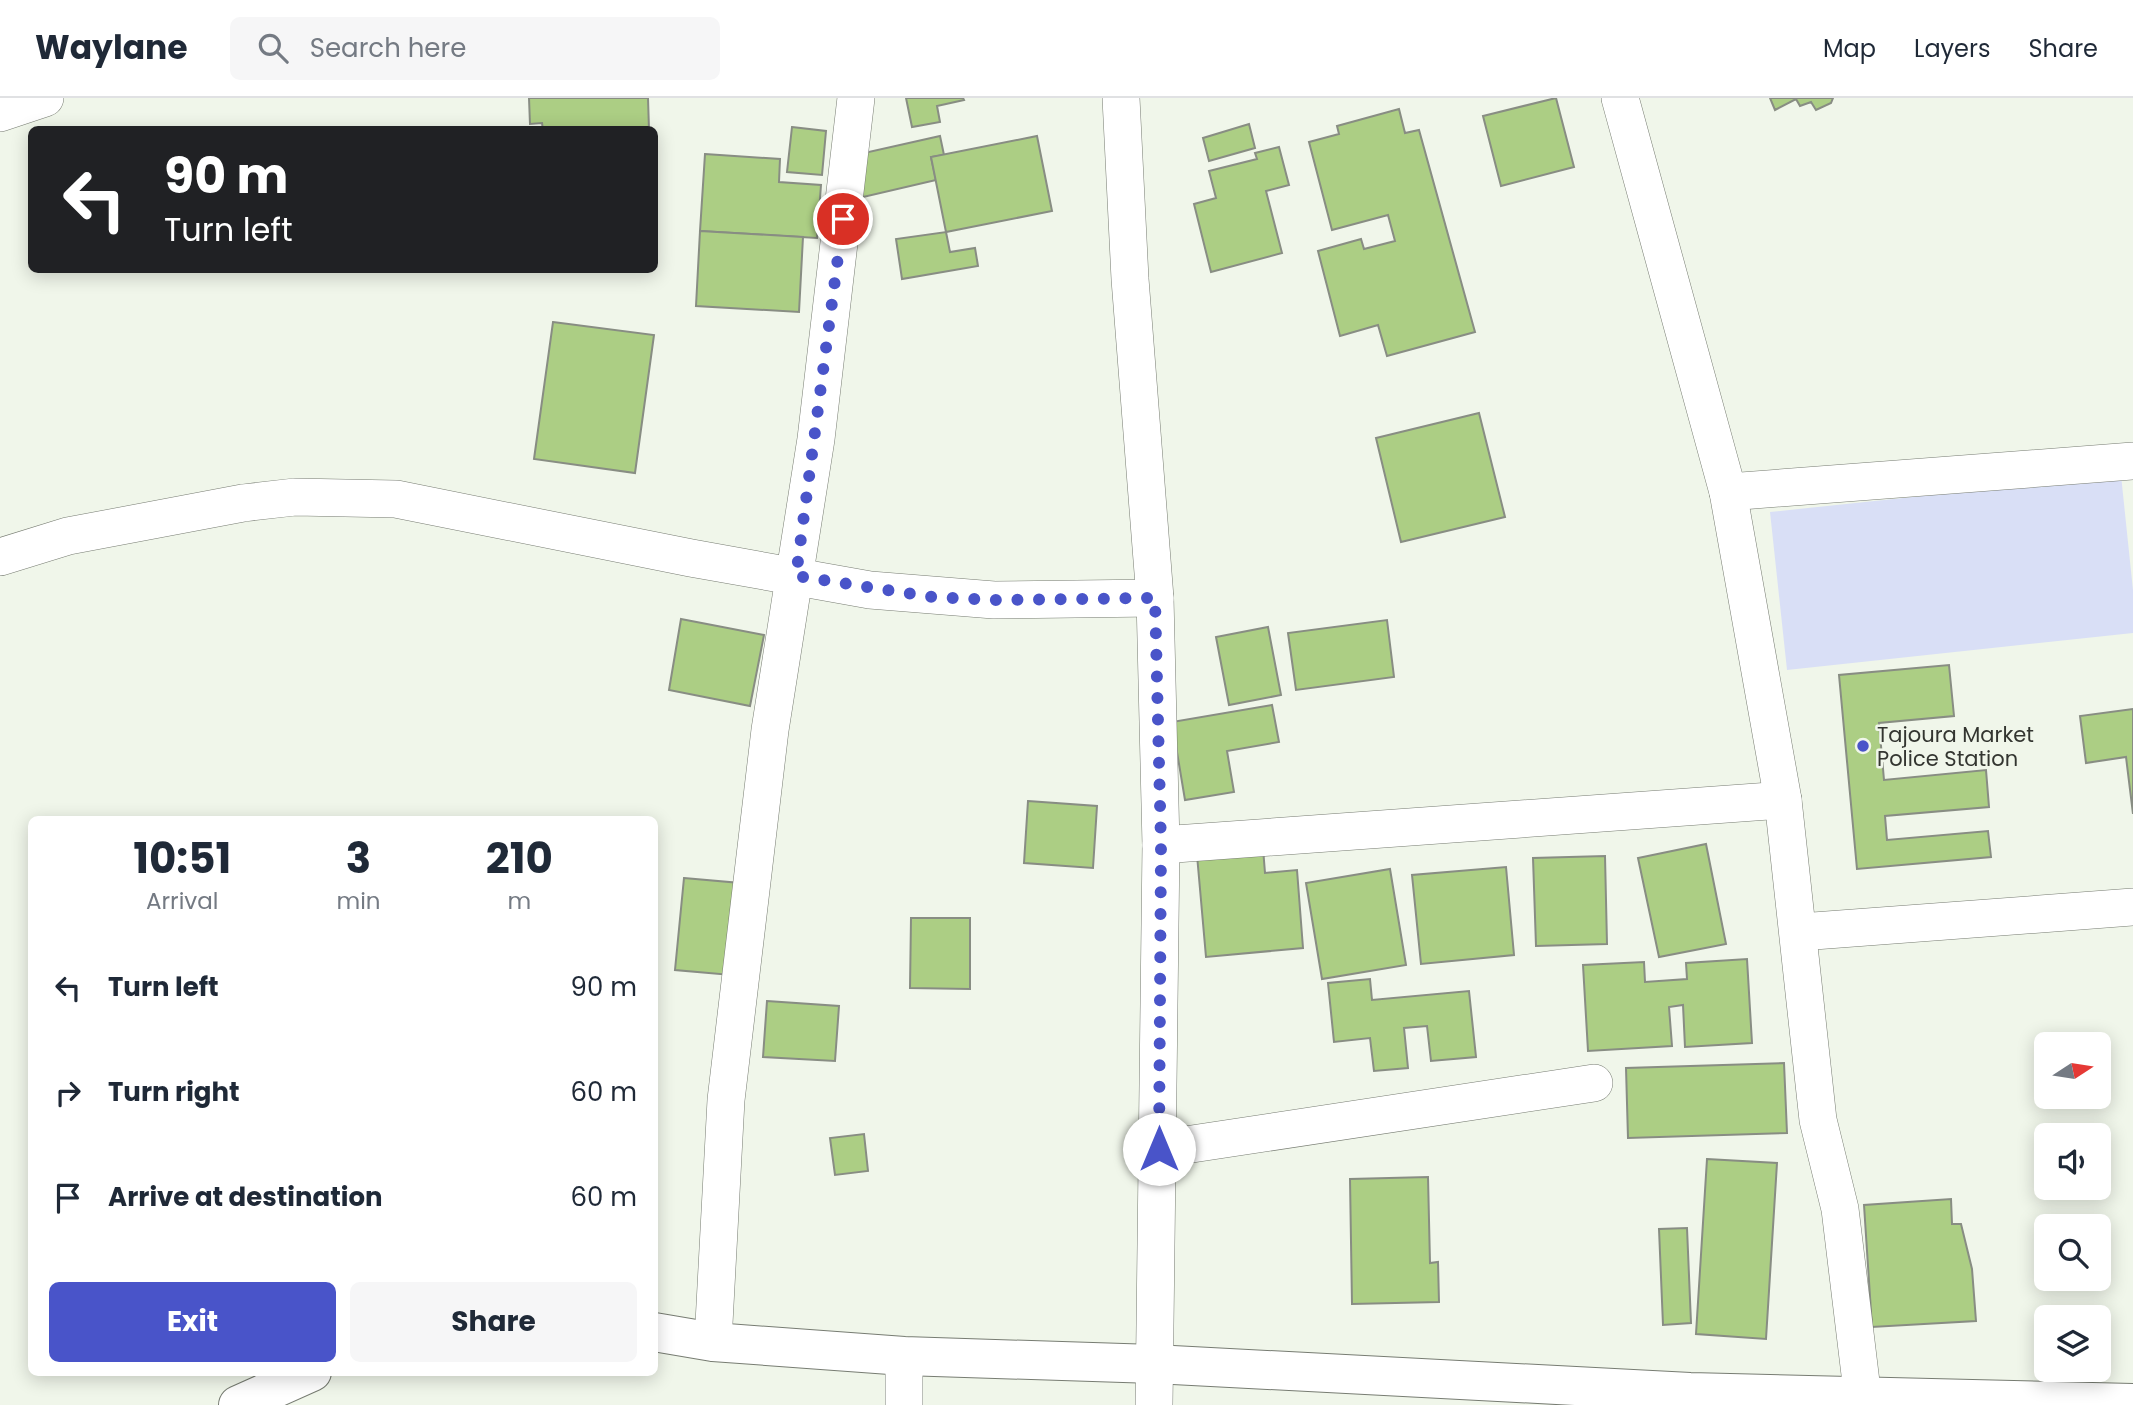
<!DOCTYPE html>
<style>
:root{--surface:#fff;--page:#f6f6f7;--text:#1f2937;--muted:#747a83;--line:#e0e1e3;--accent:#4954c9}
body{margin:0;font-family:Poppins,sans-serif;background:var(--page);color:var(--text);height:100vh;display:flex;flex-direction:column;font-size:26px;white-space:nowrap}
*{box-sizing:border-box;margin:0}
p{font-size:23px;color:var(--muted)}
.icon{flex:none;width:38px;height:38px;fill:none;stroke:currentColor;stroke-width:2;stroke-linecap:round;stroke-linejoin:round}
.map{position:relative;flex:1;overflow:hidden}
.sheet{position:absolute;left:28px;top:718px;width:630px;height:560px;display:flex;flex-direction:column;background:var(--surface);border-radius:10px;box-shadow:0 4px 18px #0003}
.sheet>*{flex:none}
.hud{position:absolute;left:28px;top:28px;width:630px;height:147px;border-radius:10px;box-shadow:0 4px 18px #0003;background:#202124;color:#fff;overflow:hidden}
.needle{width:46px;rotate:78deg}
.controls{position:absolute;left:2034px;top:934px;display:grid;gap:14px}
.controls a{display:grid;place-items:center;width:77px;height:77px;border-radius:10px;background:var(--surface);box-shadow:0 4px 18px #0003;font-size:35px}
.pin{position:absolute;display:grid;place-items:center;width:60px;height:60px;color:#fff;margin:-30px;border:4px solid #fff;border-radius:50%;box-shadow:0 2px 7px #0007}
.me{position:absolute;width:77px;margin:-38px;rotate:0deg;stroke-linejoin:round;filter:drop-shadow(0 0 5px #0008)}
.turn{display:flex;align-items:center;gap:24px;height:147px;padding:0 21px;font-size:32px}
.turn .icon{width:91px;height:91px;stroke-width:2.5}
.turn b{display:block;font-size:49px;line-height:60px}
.eta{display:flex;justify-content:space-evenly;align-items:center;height:119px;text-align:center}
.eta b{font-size:42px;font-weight:700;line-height:49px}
.primary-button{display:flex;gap:14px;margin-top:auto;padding:14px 21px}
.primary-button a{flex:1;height:80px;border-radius:10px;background:var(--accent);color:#fff;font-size:28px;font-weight:700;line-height:80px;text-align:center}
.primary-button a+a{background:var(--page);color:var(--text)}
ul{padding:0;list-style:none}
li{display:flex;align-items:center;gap:21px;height:105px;padding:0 21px}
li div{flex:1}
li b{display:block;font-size:26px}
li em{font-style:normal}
header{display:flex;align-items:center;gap:42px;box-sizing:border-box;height:98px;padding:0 35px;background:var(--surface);border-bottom:2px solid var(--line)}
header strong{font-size:33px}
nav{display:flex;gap:38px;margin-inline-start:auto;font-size:24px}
.search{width:490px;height:63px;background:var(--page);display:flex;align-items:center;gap:18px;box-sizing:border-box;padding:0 24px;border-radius:10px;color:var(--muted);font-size:26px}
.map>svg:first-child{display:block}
.green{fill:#d9dff6}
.building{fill:#acce84;stroke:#888d83;stroke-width:2}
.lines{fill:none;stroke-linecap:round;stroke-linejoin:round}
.minor-casing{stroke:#777c72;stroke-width:38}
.tertiary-casing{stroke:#777c72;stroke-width:40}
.minor{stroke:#fff;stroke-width:37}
.tertiary{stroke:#fff;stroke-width:38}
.route{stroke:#4954c9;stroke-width:12;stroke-dasharray:0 21.6}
.poi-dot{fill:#4954c9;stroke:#f0f6ea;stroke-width:2.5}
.labels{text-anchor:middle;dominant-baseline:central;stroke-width:5;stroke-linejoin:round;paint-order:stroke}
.poi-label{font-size:21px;fill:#333530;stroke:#f0f6ea;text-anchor:start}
</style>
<header>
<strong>Waylane</strong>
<div class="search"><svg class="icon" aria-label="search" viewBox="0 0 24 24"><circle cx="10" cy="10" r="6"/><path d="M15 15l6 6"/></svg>Search here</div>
<nav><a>Map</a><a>Layers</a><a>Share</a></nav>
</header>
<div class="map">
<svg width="2133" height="1307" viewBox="0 0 2133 1307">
<rect width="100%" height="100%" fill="#f0f6ea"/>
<path class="green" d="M2121 377 2133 492V535L1787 572 1770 414Z"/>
<g class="building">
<path d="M529 0H648L649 32H543L542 25 530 26Z"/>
<path d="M906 0H963L964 2 937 8 940 24 912 29Z"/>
<path d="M1556 0 1574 69 1501 88 1483 18Z"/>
<path d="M1770 0H1833L1831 5 1816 12 1811 4 1800 8 1796 1 1775 12Z"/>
<path d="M1399 11 1405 35 1419 32 1475 234 1387 258 1378 227 1340 238 1318 153 1361 141 1364 151 1395 143 1388 117 1332 132 1309 44 1339 36 1337 28Z"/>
<path d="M1249 26 1255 50 1209 63 1203 40Z"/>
<path d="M792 29 826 33 822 77 787 74Z"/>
<path d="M940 38 944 57 931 59 936 82 859 100 864 55Z"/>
<path d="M1037 38 1052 113 946 134 931 59Z"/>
<path d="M1279 49 1289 87 1266 93 1282 155 1211 174 1194 106 1216 100 1209 73 1257 61 1255 55Z"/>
<path d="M705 56 780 61 779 84 821 87 817 140 700 133Z"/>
<path d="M700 133 803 139 799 214 696 208Z"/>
<path d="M946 134 950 154 975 150 978 168 902 181 896 141Z"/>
<path d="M553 224 654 237 635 375 534 361Z"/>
<path d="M1479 315 1505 419 1401 444 1376 340Z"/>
<path d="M681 521 764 537 750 608 669 592Z"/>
<path d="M1387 522 1394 579 1296 592 1288 535Z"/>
<path d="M1268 529 1281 597 1229 607 1216 539Z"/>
<path d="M1949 567 1954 618 1879 625 1884 682 1986 672 1989 709 1885 718 1887 742 1988 733 1991 759 1857 771 1839 577Z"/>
<path d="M1272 607 1279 644 1227 653 1234 694 1185 702 1172 624Z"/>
<path d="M2133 611V716L2126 659 2086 665 2080 618Z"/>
<path d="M1028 703 1097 708 1093 770 1024 765Z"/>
<path d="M1706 746 1726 846 1659 859 1638 760Z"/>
<path d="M1263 750 1265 775 1297 772 1303 850 1206 859 1197 757Z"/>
<path d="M1605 758 1607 846 1536 848 1533 760Z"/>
<path d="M1506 769 1514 857 1421 866 1412 777Z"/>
<path d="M1390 771 1406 867 1322 881 1306 785Z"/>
<path d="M684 780 740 785 731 877 675 872Z"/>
<path d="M911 820H970V891L910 890Z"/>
<path d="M1747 861 1752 945 1685 949 1683 907 1669 909 1672 948 1588 953 1583 867 1644 864 1645 884 1687 881 1686 865Z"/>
<path d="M1370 881 1372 902 1469 893 1476 959 1431 963 1427 928 1404 930 1408 970 1374 973 1370 940 1334 944 1328 885Z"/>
<path d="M767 903 839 908 835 963 763 959Z"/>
<path d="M1784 965 1787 1035 1628 1040 1626 970Z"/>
<path d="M864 1036 868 1073 835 1077 830 1040Z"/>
<path d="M1707 1061 1777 1065 1766 1241 1696 1236Z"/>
<path d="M1428 1079 1430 1165 1438 1164 1439 1204 1352 1206 1350 1081Z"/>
<path d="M1951 1101 1952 1126H1961L1972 1171 1976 1223 1872 1229 1864 1107Z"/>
<path d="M1687 1130 1691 1225 1663 1227 1659 1131Z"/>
</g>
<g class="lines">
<g class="minor-casing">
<g id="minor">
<path d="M1121 0 1130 181 1155 500 1161 747 1154 1307"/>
<path d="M1620 0 1728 394 1783 702 1818 1022 1840 1111 1863 1301"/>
<path d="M0 15 45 0"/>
<path d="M1728 394 2133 363"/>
<path d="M0 459 68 438 243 405 295 399 396 401 691 460 870 492 994 502 1155 500"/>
<path d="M1161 747 1783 702"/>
<path d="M1800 834 2133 809"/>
<path d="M1159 1051 1594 985"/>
<path d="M713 1244 726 1002 770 632 816 341 856 0"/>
<path d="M904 1307V1258"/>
</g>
</g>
<g class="tertiary-casing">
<g id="tertiary">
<path d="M654 1234 713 1244 904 1258 1154 1266 1690 1294 2133 1305"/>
<path d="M238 1307 312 1274"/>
</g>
</g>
<use href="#minor" class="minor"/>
<use href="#tertiary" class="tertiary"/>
</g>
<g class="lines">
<path class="route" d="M843 121 796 478 933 499 994 502 1155 500 1161 747 1159 1051"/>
</g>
<circle class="poi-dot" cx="1863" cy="648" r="7"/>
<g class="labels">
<g class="poi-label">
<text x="1877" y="636">Tajoura Market<tspan x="1877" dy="24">Police Station</tspan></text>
</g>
</g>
</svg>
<div class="controls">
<a><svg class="needle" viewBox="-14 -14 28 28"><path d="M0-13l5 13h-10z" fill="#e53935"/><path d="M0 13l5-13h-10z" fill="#747a83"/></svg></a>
<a><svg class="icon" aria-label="sound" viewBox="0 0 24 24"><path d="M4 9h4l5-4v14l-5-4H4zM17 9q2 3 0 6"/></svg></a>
<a><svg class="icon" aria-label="search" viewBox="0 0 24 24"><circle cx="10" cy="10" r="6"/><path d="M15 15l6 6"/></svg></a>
<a><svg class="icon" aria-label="layers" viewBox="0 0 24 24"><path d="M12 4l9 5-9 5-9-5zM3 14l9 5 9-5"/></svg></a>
</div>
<div class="pin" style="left:843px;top:121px;background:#d93025"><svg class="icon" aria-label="arrive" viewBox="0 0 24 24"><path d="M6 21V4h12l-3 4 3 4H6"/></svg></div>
<svg class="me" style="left:1159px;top:1051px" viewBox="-20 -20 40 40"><circle r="19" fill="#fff"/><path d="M0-13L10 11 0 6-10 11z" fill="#4954c9"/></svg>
<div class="hud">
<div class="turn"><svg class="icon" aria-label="left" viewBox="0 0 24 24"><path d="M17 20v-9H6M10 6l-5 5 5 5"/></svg><div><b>90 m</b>Turn left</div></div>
</div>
<section class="sheet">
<div class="eta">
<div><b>10:51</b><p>Arrival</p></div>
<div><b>3</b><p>min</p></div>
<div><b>210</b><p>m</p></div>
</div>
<ul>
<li><svg class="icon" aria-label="left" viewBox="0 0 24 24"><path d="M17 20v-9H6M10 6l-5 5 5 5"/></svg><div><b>Turn left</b></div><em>90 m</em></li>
<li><svg class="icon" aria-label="right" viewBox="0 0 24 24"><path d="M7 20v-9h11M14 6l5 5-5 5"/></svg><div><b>Turn right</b></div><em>60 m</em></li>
<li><svg class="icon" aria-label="arrive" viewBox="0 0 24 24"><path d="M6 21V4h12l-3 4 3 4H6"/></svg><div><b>Arrive at destination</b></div><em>60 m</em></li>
</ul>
<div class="primary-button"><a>Exit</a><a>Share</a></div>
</section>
</div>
